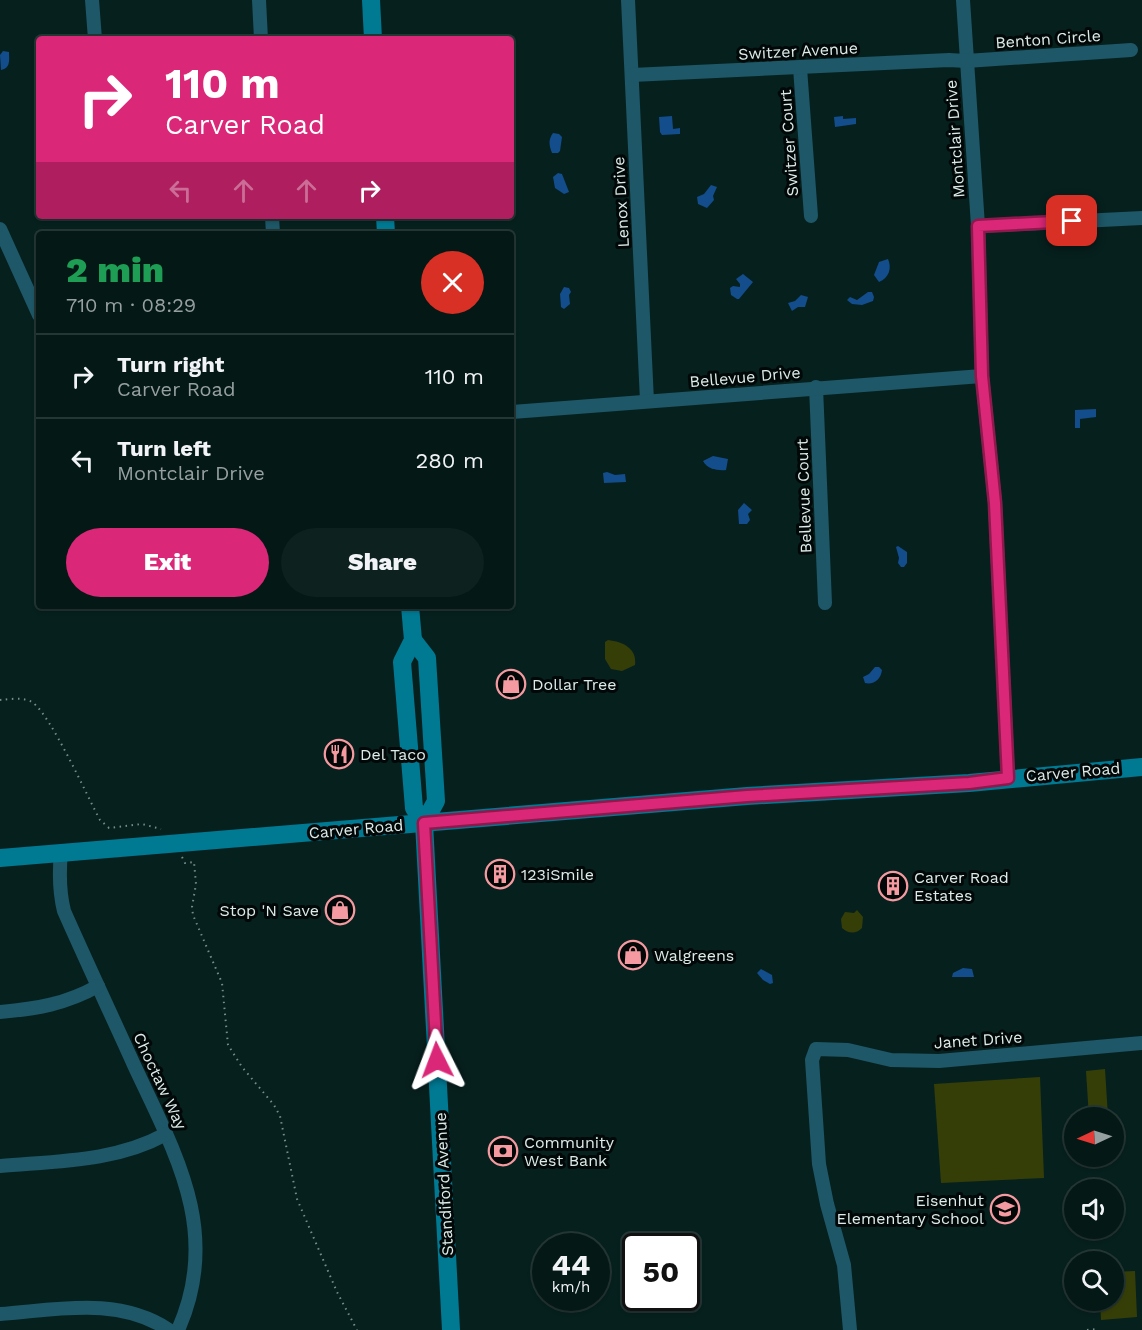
<!DOCTYPE html>
<meta charset="utf-8">
<style>
:root{--surface:#041816;--page:#0d211f;--text:#f1f3f6;--muted:#97a0a1;--line:#253735;--accent:#db2777}
body{margin:0;font-family:"Work Sans",sans-serif;background:var(--page);color:var(--text);height:100vh;display:flex;flex-direction:column;font-size:22px;white-space:nowrap}
*{box-sizing:border-box;margin:0}
p{font-size:20px;color:var(--muted)}
.icon{flex:none;width:33px;height:33px;fill:none;stroke:currentColor;stroke-width:2;stroke-linecap:round;stroke-linejoin:round}
.map{position:relative;flex:1;overflow:hidden}
.side{position:absolute;left:36px;top:231px;width:478px;height:378px;display:flex;flex-direction:column;background:var(--surface);border-radius:6px;box-shadow:0 2px 4px #0004,0 0 0 2px var(--line)}
.side>*{flex:none}
.guide{position:absolute;left:36px;top:36px;width:478px;height:183px;border-radius:6px;box-shadow:0 2px 4px #0004,0 0 0 2px var(--line);background:#db2777;color:#fff;overflow:hidden}
.needle{width:39px;rotate:266deg}
.buttons{position:absolute;left:1064px;top:1107px;display:grid;gap:12px}
.buttons a{display:grid;place-items:center;width:60px;height:60px;border-radius:50%;background:var(--surface);box-shadow:0 2px 4px #0004,0 0 0 2px var(--line);font-size:30px}
.speed{position:absolute;left:532px;top:1233px;display:flex;gap:12px;font-size:30px;font-weight:700;text-align:center}
.speed>*{display:grid;place-content:center;width:78px;height:78px;border-radius:50%;background:var(--surface);box-shadow:0 2px 4px #0004,0 0 0 2px var(--line);line-height:1}
.speed small{font-size:15px;font-weight:400}
.speed .limit{border:3px solid #111;border-radius:9px;background:#fff;color:#111}
.pin{position:absolute;display:grid;place-items:center;width:51px;height:51px;color:#fff;margin:-26px;border-radius:12px;box-shadow:0 3px 9px #0006}
.me{position:absolute;width:66px;margin:-33px;rotate:357deg;stroke-linejoin:round;filter:drop-shadow(0 0 4px #0008)}
.turn{display:flex;align-items:center;gap:21px;height:126px;padding:0 30px;font-size:27px}
.turn .icon{width:78px;height:78px;stroke-width:2.5}
.turn b{display:block;font-size:42px;line-height:51px}
.lanes{display:flex;align-items:center;height:57px;padding:0 30px;background:#0003;justify-content:center;gap:30px;direction:ltr}
.lanes .off{opacity:.35}
.round{display:grid;place-items:center;flex:none;width:63px;height:63px;border-radius:32px;background:var(--page)}
.headline{display:flex;align-items:center;justify-content:space-between;height:102px;padding:0 30px}
h1{font-size:36px;font-weight:800;line-height:45px;color:#1e9e55}
.button{display:flex;gap:12px;margin-top:auto;padding:12px 30px}
.button a{flex:1;height:69px;border-radius:36px;background:var(--accent);color:#fff;font-size:24px;font-weight:800;line-height:69px;text-align:center}
.button a+a{background:var(--page);color:var(--text)}
ul{padding:0;list-style:none}
li{display:flex;align-items:center;gap:18px;height:84px;padding:0 30px;border-top:2px solid var(--line)}
li div{flex:1}
li b{display:block;font-size:22px}
li em{font-style:normal}
.map>svg:first-child{display:block}
.green{fill:#363e08}
.water{fill:#134d8b}
.lines{fill:none;stroke-linecap:round;stroke-linejoin:round}
.path{stroke:#788c8a;stroke-width:2;stroke-dasharray:1.5 4.5;stroke-linecap:butt}
.street{stroke:#1e5767;stroke-width:14}
.secondary{stroke:#007993;stroke-width:18}
.route-casing{stroke:#8e194d;stroke-width:15}
.route{stroke:#db2777;stroke-width:10}
.labels{text-anchor:middle;dominant-baseline:central;stroke-width:6;stroke-linejoin:round;paint-order:stroke}
.street-label{font-size:16px;fill:#ddecea;stroke:#020807}
.poi-label{font-size:16px;fill:#ddecea;stroke:#020807;text-anchor:start}
</style>
<div class="map">
<svg width="1142" height="1330" viewBox="0 0 1142 1330">
<rect width="100%" height="100%" fill="#06201e"/>
<g class="green">
<path d="M608 640C623 642 637 648 635 665L622 671 611 669 605 659V642Z"/>
<path d="M857 910 863 917 862 928C856 934 849 934 842 928L841 919 845 912 854 913Z"/>
<path d="M1105 1069 1108 1117H1089L1086 1071Z"/>
<path d="M1040 1077 1044 1178 941 1183 934 1084Z"/>
<path d="M1135 1271 1137 1317 1101 1320 1100 1301 1113 1300V1272Z"/>
</g>
<g class="water">
<path d="M3 51 9 52C9 60 11 68 1 70L0 55Z"/>
<path d="M672 116 673 129 680 128V134L662 135 660 132 659 117Z"/>
<path d="M843 116V119L856 118V124L835 127 834 117Z"/>
<path d="M553 133 559 134 562 137 560 151 558 153H552C549 145 548 140 553 133Z"/>
<path d="M558 173 562 174 569 192 564 194 555 188 553 177Z"/>
<path d="M711 185 717 187 713 196 714 200 707 208 698 204 697 197 704 194Z"/>
<path d="M888 259C892 268 889 278 879 282L874 275 879 262Z"/>
<path d="M743 274 753 282 739 299H737L731 295 730 288 733 286 740 287V284L736 279Z"/>
<path d="M564 287 569 288 571 292 569 295 570 304 564 309 561 307 560 294Z"/>
<path d="M868 292H872L874 297 873 301 862 305 852 304 847 300 850 297 857 300Z"/>
<path d="M801 295 808 297 805 307H798L792 311 788 303 795 301Z"/>
<path d="M1096 409V417L1080 419V428H1075V410Z"/>
<path d="M713 456 728 459 726 470C718 471 707 469 703 461Z"/>
<path d="M607 472 615 475 625 474 626 482 604 483 603 473Z"/>
<path d="M744 503 752 510 748 514 750 520 747 524H739L738 510Z"/>
<path d="M898 546 907 552V563L904 567H901L898 563 899 558 896 547Z"/>
<path d="M875 667H879L882 670C881 679 874 685 865 683L863 677 869 674Z"/>
<path d="M963 968 972 969 974 977H952L953 973Z"/>
<path d="M761 969 772 975 773 983 770 984 763 980 757 973Z"/>
</g>
<g class="lines">
<g class="path">
<path d="M0 700C10 699 23 697 32 702 51 715 87 796 100 820L109 828 142 824 161 829"/>
<path d="M182 857 185 863 194 862 196 884 192 907 193 915 222 983 228 1045 242 1067 274 1105 280 1116 297 1199 337 1292 357 1330"/>
<path d="M1087 1330 1098 1329"/>
</g>
<g class="street">
<path d="M92 0 95 39"/>
<path d="M259 0 261 39"/>
<path d="M628 0 647 401"/>
<path d="M963 0 978 226 982 376 995 503 1008 778"/>
<path d="M800 68 811 216"/>
<path d="M632 75 949 60 966 61 1131 50"/>
<path d="M272 216 273 234"/>
<path d="M978 226 1142 218"/>
<path d="M0 229 39 315"/>
<path d="M816 387 825 603"/>
<path d="M512 412 982 376"/>
<path d="M61 852C59 873 59 891 64 911 87 963 111 1014 134 1065 175 1153 222 1232 178 1330"/>
<path d="M0 1012C36 1009 66 1004 98 986"/>
<path d="M0 1166C57 1161 115 1162 166 1134"/>
<path d="M0 1314C57 1310 118 1296 169 1330"/>
<path d="M850 1330 844 1265 827 1204 819 1164 812 1060 816 1049 848 1050 891 1060 939 1061 1142 1043"/>
</g>
<g class="secondary">
<path d="M371 0 373 39"/>
<path d="M385 216 386 234"/>
<path d="M410 606 413 640 402 662 414 808 424 823"/>
<path d="M413 640 427 658 436 801 424 823 451 1330"/>
<path d="M0 858 747 796 969 783 1142 767"/>
</g>
</g>
<g class="lines">
<g class="route-casing">
<path id="route" d="M437 1060 424 823 747 796 969 783 1008 778 995 503 982 376 978 226 1072 221"/>
</g>
<use href="#route" class="route"/>
</g>
<defs>
<g id="shop-ring" transform="scale(1.5)"><circle r="9.5" fill="#020807" stroke="#f49aa0" stroke-width="1.5"/><path d="M-5-2.5h2.3a2.7 3.5 0 0 1 5.4 0H5L5.5 6h-11ZM-1.5-2.5h3a1.5 2.3 0 0 0-3 0Z" fill="#f49aa0"/></g>
<g id="restaurant-ring" transform="scale(1.5)"><circle r="9.5" fill="#020807" stroke="#f49aa0" stroke-width="1.5"/><path d="M-5-6h1v4h1v-4h1v4h1v-4h1v5L-1.5 .5V6h-2V.5L-5-1ZM5-6V6H3V1.5H1.5Q1.5-4 5-6Z" fill="#f49aa0"/></g>
<g id="building-ring" transform="scale(1.5)"><circle r="9.5" fill="#020807" stroke="#f49aa0" stroke-width="1.5"/><path d="M-4-6H4V6H1V3H-1V6H-4ZM-2.5-4.3h1.7v1.8h-1.7ZM.8-4.3h1.7v1.8H.8ZM-2.5-1h1.7V.8h-1.7ZM.8-1h1.7V.8H.8Z" fill="#f49aa0"/></g>
<g id="bank-ring" transform="scale(1.5)"><circle r="9.5" fill="#020807" stroke="#f49aa0" stroke-width="1.5"/><path d="M-6-4H6V4H-6ZM0-2.3a2.3 2.3 0 1 0 0 4.6a2.3 2.3 0 1 0 0-4.6Z" fill="#f49aa0"/></g>
<g id="school-ring" transform="scale(1.5)"><circle r="9.5" fill="#020807" stroke="#f49aa0" stroke-width="1.5"/><path d="M0-5L7-2L0 1L-7-2ZM-4 1L0 2.5L4 1V4Q0 6-4 4Z" fill="#f49aa0"/></g>
</defs>
<g fill-rule="evenodd">
<use href="#shop-ring" x="511" y="684"/>
<use href="#restaurant-ring" x="339" y="754"/>
<use href="#building-ring" x="500" y="874"/>
<use href="#building-ring" x="893" y="886"/>
<use href="#shop-ring" x="340" y="910"/>
<use href="#shop-ring" x="633" y="955"/>
<use href="#bank-ring" x="503" y="1151"/>
<use href="#school-ring" x="1005" y="1209"/>
</g>
<g class="labels">
<g class="street-label">
<text transform="translate(1048 39) rotate(-4)">Benton Circle</text>
<text transform="translate(798 51) rotate(-3)">Switzer Avenue</text>
<text transform="translate(955 139) rotate(-94)">Montclair Drive</text>
<text transform="translate(789 143) rotate(-94)">Switzer Court</text>
<text transform="translate(621 202) rotate(-93)">Lenox Drive</text>
<text transform="translate(745 377) rotate(-5)">Bellevue Drive</text>
<text transform="translate(804 496) rotate(-92)">Bellevue Court</text>
<text transform="translate(1073 772) rotate(-5)">Carver Road</text>
<text transform="translate(356 829) rotate(-5)">Carver Road</text>
<text transform="translate(978 1040) rotate(-4)">Janet Drive</text>
<text transform="translate(160 1081) rotate(65)">Choctaw Way</text>
<text transform="translate(444 1184) rotate(-93)">Standiford Avenue</text>
</g>
<g class="poi-label">
<text x="532" y="684">Dollar Tree</text>
<text x="360" y="754">Del Taco</text>
<text x="521" y="874">123iSmile</text>
<text x="914" y="877">Carver Road<tspan x="914" dy="18">Estates</tspan></text>
<text x="319" y="910" text-anchor="end">Stop 'N Save</text>
<text x="654" y="955">Walgreens</text>
<text x="524" y="1142">Community<tspan x="524" dy="18">West Bank</tspan></text>
<text x="984" y="1200" text-anchor="end">Eisenhut<tspan x="984" dy="18">Elementary School</tspan></text>
</g>
</g>
</svg>
<div class="buttons">
<a><svg class="needle" viewBox="-14 -14 28 28"><path d="M0-13l5 13h-10z" fill="#e53935"/><path d="M0 13l5-13h-10z" fill="#97a0a1"/></svg></a>
<a><svg class="icon" aria-label="sound" viewBox="0 0 24 24"><path d="M4 9h4l5-4v14l-5-4H4zM17 9q2 3 0 6"/></svg></a>
<a><svg class="icon" aria-label="search" viewBox="0 0 24 24"><circle cx="10" cy="10" r="6"/><path d="M15 15l6 6"/></svg></a>
</div>
<div class="speed"><div>44<small>km/h</small></div><div class="limit">50</div></div>
<div class="pin" style="left:1072px;top:221px;background:#d93025"><svg class="icon" aria-label="arrive" viewBox="0 0 24 24"><path d="M6 21V4h12l-3 4 3 4H6"/></svg></div>
<svg class="me" style="left:437px;top:1060px" viewBox="-20 -20 40 40"><path d="M0-17L14 15 0 8-14 15z" fill="#db2777" stroke="#fff" stroke-width="4"/></svg>
<div class="guide">
<div class="turn"><svg class="icon" aria-label="right" viewBox="0 0 24 24"><path d="M7 20v-9h11M14 6l5 5-5 5"/></svg><div><b>110 m</b>Carver Road</div></div>
<div class="lanes"><svg class="icon off" aria-label="left" viewBox="0 0 24 24"><path d="M17 20v-9H6M10 6l-5 5 5 5"/></svg><svg class="icon off" aria-label="ahead" viewBox="0 0 24 24"><path d="M12 20V5M6 11l6-6 6 6"/></svg><svg class="icon off" aria-label="ahead" viewBox="0 0 24 24"><path d="M12 20V5M6 11l6-6 6 6"/></svg><svg class="icon" aria-label="right" viewBox="0 0 24 24"><path d="M7 20v-9h11M14 6l5 5-5 5"/></svg></div>
</div>
<section class="side">
<div class="headline"><div><h1>2 min</h1><p>710 m · 08:29</p></div><a class="round" style="background:#d93025;color:#fff"><svg class="icon" aria-label="close" viewBox="0 0 24 24"><path d="M6 6l12 12M18 6L6 18"/></svg></a></div>
<ul>
<li><svg class="icon" aria-label="right" viewBox="0 0 24 24"><path d="M7 20v-9h11M14 6l5 5-5 5"/></svg><div><b>Turn right</b><p>Carver Road</p></div><em>110 m</em></li>
<li><svg class="icon" aria-label="left" viewBox="0 0 24 24"><path d="M17 20v-9H6M10 6l-5 5 5 5"/></svg><div><b>Turn left</b><p>Montclair Drive</p></div><em>280 m</em></li>
</ul>
<div class="button"><a>Exit</a><a>Share</a></div>
</section>
</div>
